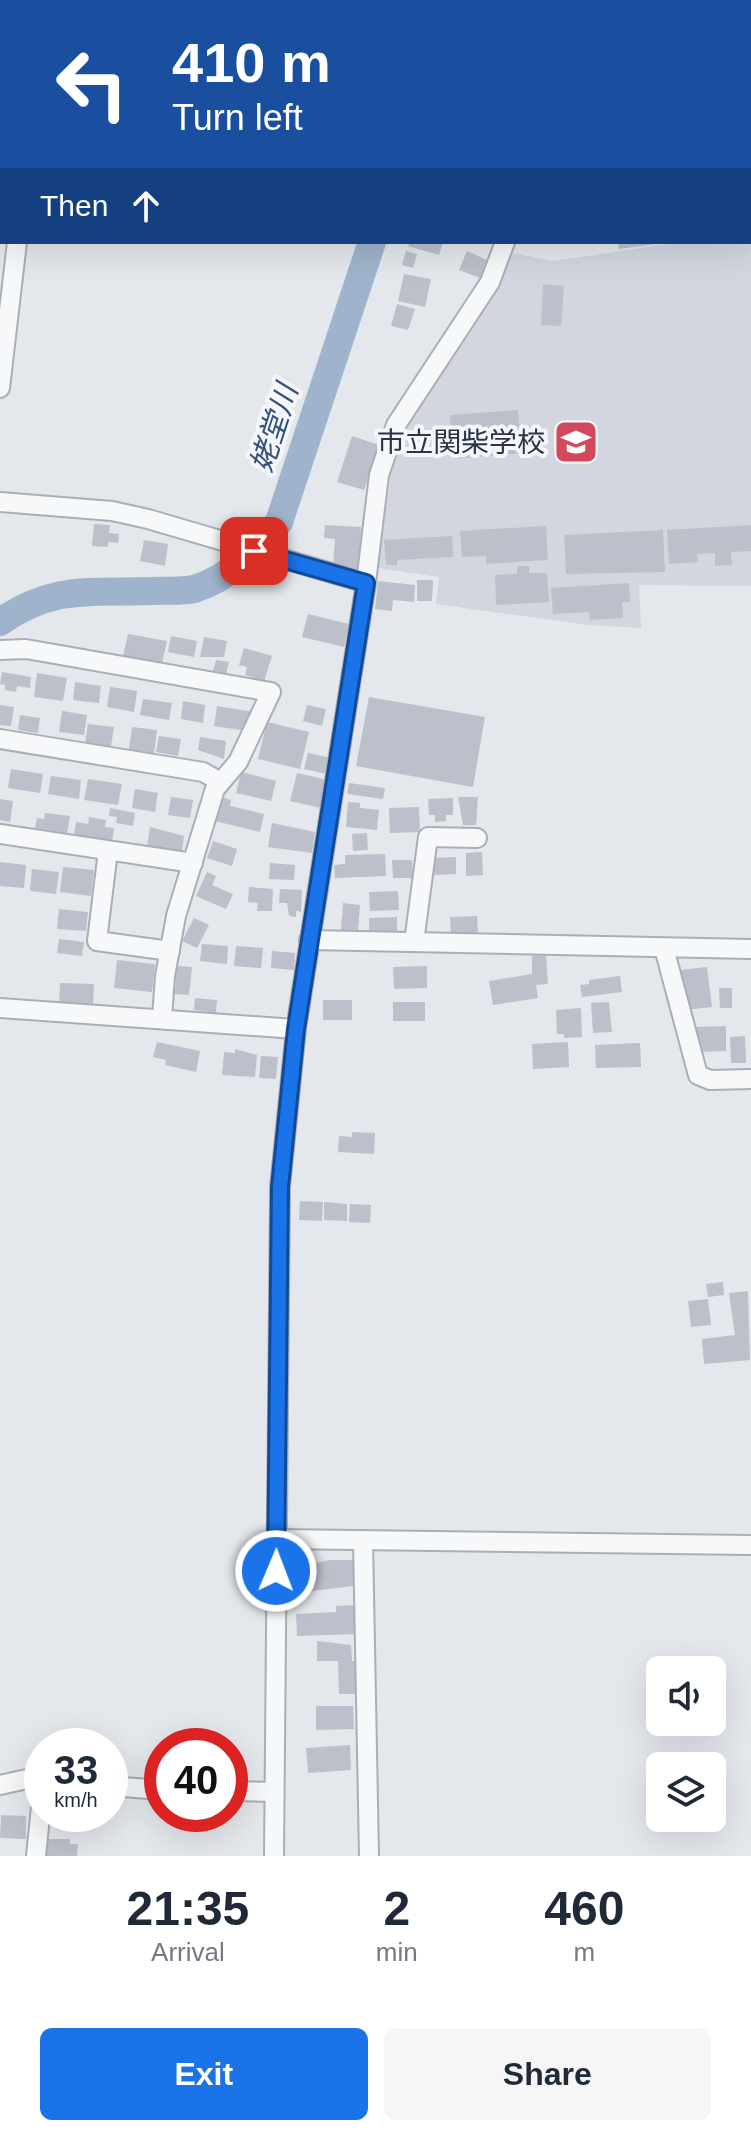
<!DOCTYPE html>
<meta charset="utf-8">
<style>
:root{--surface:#fff;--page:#f6f6f7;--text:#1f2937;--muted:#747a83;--accent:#1a73e8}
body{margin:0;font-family:Helvetica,"Noto Sans JP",sans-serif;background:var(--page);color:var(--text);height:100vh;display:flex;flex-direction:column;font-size:30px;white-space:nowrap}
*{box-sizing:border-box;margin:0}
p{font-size:26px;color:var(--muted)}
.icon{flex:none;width:44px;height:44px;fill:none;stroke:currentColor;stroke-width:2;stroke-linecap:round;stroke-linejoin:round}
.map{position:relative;height:1856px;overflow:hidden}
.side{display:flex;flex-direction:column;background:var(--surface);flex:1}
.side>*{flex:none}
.guide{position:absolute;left:0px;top:0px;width:752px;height:244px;box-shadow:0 8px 32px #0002;background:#1a4fa0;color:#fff;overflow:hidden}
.controls{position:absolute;left:646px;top:1656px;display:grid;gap:16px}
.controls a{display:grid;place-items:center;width:80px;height:80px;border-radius:12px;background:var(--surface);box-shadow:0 8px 32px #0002;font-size:40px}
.speed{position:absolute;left:24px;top:1728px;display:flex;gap:16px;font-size:40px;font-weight:700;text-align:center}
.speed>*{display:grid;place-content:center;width:104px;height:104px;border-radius:50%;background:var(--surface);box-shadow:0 8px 32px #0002;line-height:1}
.speed small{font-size:20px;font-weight:400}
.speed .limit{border:12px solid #d22;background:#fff;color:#111}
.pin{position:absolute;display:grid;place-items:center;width:68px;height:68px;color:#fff;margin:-34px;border-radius:16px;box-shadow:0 4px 12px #0006}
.me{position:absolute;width:88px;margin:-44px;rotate:1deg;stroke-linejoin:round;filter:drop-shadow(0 0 6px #0008)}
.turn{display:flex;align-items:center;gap:28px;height:168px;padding:0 40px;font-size:36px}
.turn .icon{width:104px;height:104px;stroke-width:2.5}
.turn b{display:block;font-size:56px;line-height:68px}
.then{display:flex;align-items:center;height:76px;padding:0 40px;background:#0003;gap:16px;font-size:30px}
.eta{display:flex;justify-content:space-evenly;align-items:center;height:136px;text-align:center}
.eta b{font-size:48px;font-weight:600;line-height:56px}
.action{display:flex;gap:16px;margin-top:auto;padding:16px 40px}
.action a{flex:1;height:92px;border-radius:12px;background:var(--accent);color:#fff;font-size:32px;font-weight:600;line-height:92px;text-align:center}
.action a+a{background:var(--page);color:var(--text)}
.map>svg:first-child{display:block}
.built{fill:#d2d6de}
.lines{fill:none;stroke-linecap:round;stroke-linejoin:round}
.river{stroke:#9fb4cc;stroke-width:28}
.building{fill:#bbc0ca}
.minor-casing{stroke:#a9aeb7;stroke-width:22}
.minor{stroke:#f7f8fa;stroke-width:18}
.route-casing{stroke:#114b97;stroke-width:20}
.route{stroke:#1a73e8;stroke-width:14}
.labels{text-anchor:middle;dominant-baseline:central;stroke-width:8;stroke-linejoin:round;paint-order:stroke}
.poi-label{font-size:28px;fill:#2b3445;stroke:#f4f6f9;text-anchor:end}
.water-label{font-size:30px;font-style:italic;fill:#34527a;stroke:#f4f6f9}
</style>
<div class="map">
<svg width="751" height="1856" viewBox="0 0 751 1856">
<rect width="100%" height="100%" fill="#e4e7ec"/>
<path class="built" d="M751 217V586L639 585 641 628 589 625 436 604 439 577 378 568 392 463 411 420 488 303 513 253 553 261 683 242H750Z"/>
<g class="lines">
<g class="river">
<path d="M410 2V0"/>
<path d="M0 622C53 585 89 593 151 591 164 590 181 592 194 589 230 578 257 550 279 522L372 242"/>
</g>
</g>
<g class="building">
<path d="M410 242H443L439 255 408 246Z"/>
<path d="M618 242H655L656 244 619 249Z"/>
<path d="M406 251 417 254 413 268 402 265Z"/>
<path d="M467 251 487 260 480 278 459 270Z"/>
<path d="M404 274 431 279 425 307 398 301Z"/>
<path d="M543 284 564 286 561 326 541 325Z"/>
<path d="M397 304 415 309 408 330 391 326Z"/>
<path d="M518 410 522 453 453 459 450 415Z"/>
<path d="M352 436 379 445 364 490 337 482Z"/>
<path d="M94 524 110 525 109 533 119 534 118 543 108 542V547L92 546Z"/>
<path d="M325 525 361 527 359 573 333 569 335 539 324 538Z"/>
<path d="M751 525V551L731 552 732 565 715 566V553L697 554 698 562 669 564 667 530Z"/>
<path d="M546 526 548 560 486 564V556L462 557 460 531Z"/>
<path d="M663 530 665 572 566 574 564 535Z"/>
<path d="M452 536 453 557 397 560V565H386L384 540Z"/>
<path d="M144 540 168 544 165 566 140 561Z"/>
<path d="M517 566H529V573H547L549 602 496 605 495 575 517 574Z"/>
<path d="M417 580H433L432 601H417Z"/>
<path d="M378 581 415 585 414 602 393 600 392 611 375 609Z"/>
<path d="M629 583 630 602H622L623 618 590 620 589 612 553 614 551 588Z"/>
<path d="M308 614 349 624 344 647 302 637Z"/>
<path d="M128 634 167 641 162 663 123 656Z"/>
<path d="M171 636 197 641 194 657 168 652Z"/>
<path d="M204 637 227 641 224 657H200Z"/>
<path d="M244 648 272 656 264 681 245 675 247 667 239 665Z"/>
<path d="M216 660 229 662 226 674 213 671Z"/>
<path d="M2 672 31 677 30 688 17 686 16 692 5 690V685L0 684Z"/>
<path d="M37 673 67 678 63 701 34 697Z"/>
<path d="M75 682 101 686 99 703 73 700Z"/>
<path d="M110 687 137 691 134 712 107 707Z"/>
<path d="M369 697 485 717 473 787 356 766Z"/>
<path d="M143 699 172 703 169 720 140 715Z"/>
<path d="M183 701 205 705 203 723 181 719Z"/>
<path d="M0 705 14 707 11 726 0 725Z"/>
<path d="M307 705 326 709 322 726 303 721Z"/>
<path d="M217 706 254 712 241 730 214 726Z"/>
<path d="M62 711 87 715 84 735 59 732Z"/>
<path d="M20 715 40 718 38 733 18 730Z"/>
<path d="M267 722 309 732 300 769 258 759Z"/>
<path d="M88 724 114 727 111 746 85 743Z"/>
<path d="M132 727 157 730 154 753 129 750Z"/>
<path d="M159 736 181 739 178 756 156 752Z"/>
<path d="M200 737 226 741 224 759 198 750Z"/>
<path d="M308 753 331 758 327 774 304 769Z"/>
<path d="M11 769 43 774 40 793 8 788Z"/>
<path d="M241 772 276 781 271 801 236 793Z"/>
<path d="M297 773 328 780 321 808 290 801Z"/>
<path d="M51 776 81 780 79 799 48 794Z"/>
<path d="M88 779 122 784 118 805 84 800Z"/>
<path d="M349 783 385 788 383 799 347 794Z"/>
<path d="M135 789 158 793 155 812 132 808Z"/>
<path d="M171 797 193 800 190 818 168 815Z"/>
<path d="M221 797 231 800 230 806 264 814 260 832 215 821Z"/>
<path d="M458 797H478L476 825H463Z"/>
<path d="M453 798V815H446V821L435 822V815H429L428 799Z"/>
<path d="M0 799 13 801 10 822 0 820Z"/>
<path d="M348 802 360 803V808L379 810 377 830 346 827Z"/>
<path d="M419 807 420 832 390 833 389 808Z"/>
<path d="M110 808 135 813 133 826 116 823 117 817 109 816Z"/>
<path d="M45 813 70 816 67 833 35 828 37 818 44 819Z"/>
<path d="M89 817 106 820 105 827 114 828 112 841 74 835 76 822 88 824Z"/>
<path d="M272 823 315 832 312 853 268 847Z"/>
<path d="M150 827 184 836 182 852 147 847Z"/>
<path d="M367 833 368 850 353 851 352 834Z"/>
<path d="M213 841 237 849 232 866 207 858Z"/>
<path d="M482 852 483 875 466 876V853Z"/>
<path d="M385 854 386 876 335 878 334 865 345 864V855Z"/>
<path d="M456 857V874L434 875V858Z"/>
<path d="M392 860H412L413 878H393Z"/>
<path d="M0 862 26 865 24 888 0 886Z"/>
<path d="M270 863 295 865 294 880 269 879Z"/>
<path d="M63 867 94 870 91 896 60 892Z"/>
<path d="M32 869 59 872 56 894 30 891Z"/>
<path d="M207 872 216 876 212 885 233 894 226 909 196 896Z"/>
<path d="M249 887 273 889 272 911H257L258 903 248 902Z"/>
<path d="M280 889 302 890 301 912 296 911V917L289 916 287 903H279Z"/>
<path d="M398 891 399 910 370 911 369 892Z"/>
<path d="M343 903 360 905 358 931 341 930Z"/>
<path d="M59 909 88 912 86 931 57 929Z"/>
<path d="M477 916 478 933 451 934 450 917Z"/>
<path d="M397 917V932L369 933V918Z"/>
<path d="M194 918 209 925 197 948 182 941Z"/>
<path d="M59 939 84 942 82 956 57 953Z"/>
<path d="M202 944 228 946 227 964 200 961Z"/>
<path d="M236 946 263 948 261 968 234 966Z"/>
<path d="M272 951 295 953 294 970 271 968Z"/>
<path d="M546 955 548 984 536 985 538 998 493 1005 489 981 532 974V956Z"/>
<path d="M117 960 155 964 152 992 114 988Z"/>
<path d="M177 966 192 967 189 995 175 994Z"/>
<path d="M427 966V988L394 989 393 967Z"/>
<path d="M707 967 712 1007 685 1010 680 970Z"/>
<path d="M620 976 622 992 582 997 580 985 589 984V980Z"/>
<path d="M60 983 94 984 93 1006H59Z"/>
<path d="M719 988H732V1008H720Z"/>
<path d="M195 998 217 1000 216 1013 194 1010Z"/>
<rect x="323" y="1000" width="29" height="20"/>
<rect x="393" y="1002" width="32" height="19"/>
<path d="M609 1002 612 1032 593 1033 591 1003Z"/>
<path d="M581 1008 582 1037 564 1038V1034H557L556 1010Z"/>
<path d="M726 1026V1051L697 1052 696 1027Z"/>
<path d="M745 1036 746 1063H731L730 1037Z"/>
<path d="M157 1042 200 1051 196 1072 165 1065 166 1060 153 1057Z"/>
<path d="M568 1042 569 1067 533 1069 532 1044Z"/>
<path d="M640 1043 641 1067 596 1068 595 1045Z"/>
<path d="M235 1049 257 1055 255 1077 222 1075 224 1052 235 1053Z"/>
<path d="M261 1056 278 1057 276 1079 259 1078Z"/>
<path d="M352 1132 375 1133 374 1154 338 1152 339 1136 352 1137Z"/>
<path d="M300 1201 323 1202 322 1221 299 1220Z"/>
<path d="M324 1202 347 1204V1221L324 1220Z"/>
<path d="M350 1204 371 1205 370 1223 349 1222Z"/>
<path d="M723 1282 724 1295 708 1297 706 1284Z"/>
<path d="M748 1291 750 1360 704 1364 702 1339 735 1335 729 1293Z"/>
<path d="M708 1299 711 1325 691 1327 688 1301Z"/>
<path d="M306 1552 307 1580H289L288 1553Z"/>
<path d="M330 1560H353L354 1586 312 1591 311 1564Z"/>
<path d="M355 1605 356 1634 297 1636 296 1614 336 1612V1606Z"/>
<path d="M317 1641 351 1645 352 1661H356L357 1694H339L338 1661H317Z"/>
<path d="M316 1706H353L354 1729 316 1730Z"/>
<path d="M350 1745 351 1770 308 1773 306 1748Z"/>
<path d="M1 1815 26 1816V1839L0 1838Z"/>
<path d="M47 1839H70V1844H78L77 1856H47Z"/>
</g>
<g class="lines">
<g class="minor-casing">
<g id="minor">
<path d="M49 2V0"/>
<path d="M531 2V0"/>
<path d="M0 170 2 171"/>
<path d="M0 388 17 242"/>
<path d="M0 502 112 511 148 519 366 583"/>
<path d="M0 650 26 649 271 692 238 762 215 789 176 916 165 976 162 1018"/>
<path d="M0 739 203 772 219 781"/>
<path d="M0 834 193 863"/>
<path d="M108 851 97 941 170 951"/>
<path d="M309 940 751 949"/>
<path d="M414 942 428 837 477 838"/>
<path d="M664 948 698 1075 710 1080 751 1079"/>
<path d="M0 1008 296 1029"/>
<path d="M277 1539 751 1545"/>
<path d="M363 1540 369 1856"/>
<path d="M0 1785 27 1779 42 1781"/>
<path d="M110 1786 162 1790"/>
<path d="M230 1791 274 1792"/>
<path d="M36 1856 42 1797"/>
<path d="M274 1856 280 1187 296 1029 366 583 379 475 396 425 490 282 505 242"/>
</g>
</g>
<use href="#minor" class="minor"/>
</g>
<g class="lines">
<g class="route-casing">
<path id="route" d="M254 551 366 583 296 1029 280 1187 276 1571"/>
</g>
<use href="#route" class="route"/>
</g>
<defs>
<g id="school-square" transform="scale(2.3)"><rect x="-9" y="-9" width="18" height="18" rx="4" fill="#d1495b" stroke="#f4f6f9"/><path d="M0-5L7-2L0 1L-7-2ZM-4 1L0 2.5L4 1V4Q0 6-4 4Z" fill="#fff"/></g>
</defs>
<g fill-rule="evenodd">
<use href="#school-square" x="576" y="442"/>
</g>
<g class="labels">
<g class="poi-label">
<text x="545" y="442">市立関柴学校</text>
</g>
<g class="water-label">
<text transform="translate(274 428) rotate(-72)">姥堂川</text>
</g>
</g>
</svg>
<div class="controls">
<a><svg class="icon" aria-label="sound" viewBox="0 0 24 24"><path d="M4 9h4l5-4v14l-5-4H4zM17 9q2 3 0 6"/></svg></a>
<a><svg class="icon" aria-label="layers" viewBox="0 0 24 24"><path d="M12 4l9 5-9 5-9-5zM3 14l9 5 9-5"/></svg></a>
</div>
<div class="speed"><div>33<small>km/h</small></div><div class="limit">40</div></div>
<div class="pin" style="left:254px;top:551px;background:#d93025"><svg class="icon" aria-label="arrive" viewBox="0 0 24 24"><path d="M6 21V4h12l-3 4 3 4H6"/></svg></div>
<svg class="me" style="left:276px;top:1571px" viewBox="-20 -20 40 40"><circle r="17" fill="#1a73e8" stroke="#fff" stroke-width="3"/><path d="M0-11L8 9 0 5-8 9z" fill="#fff"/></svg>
<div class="guide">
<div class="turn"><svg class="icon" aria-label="left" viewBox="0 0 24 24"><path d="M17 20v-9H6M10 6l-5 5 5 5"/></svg><div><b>410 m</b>Turn left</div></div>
<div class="then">Then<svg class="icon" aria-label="ahead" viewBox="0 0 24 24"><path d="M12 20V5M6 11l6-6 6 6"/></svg></div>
</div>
</div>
<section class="side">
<div class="eta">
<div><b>21:35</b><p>Arrival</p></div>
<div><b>2</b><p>min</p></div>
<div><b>460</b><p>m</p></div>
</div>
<div class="action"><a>Exit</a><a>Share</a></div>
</section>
